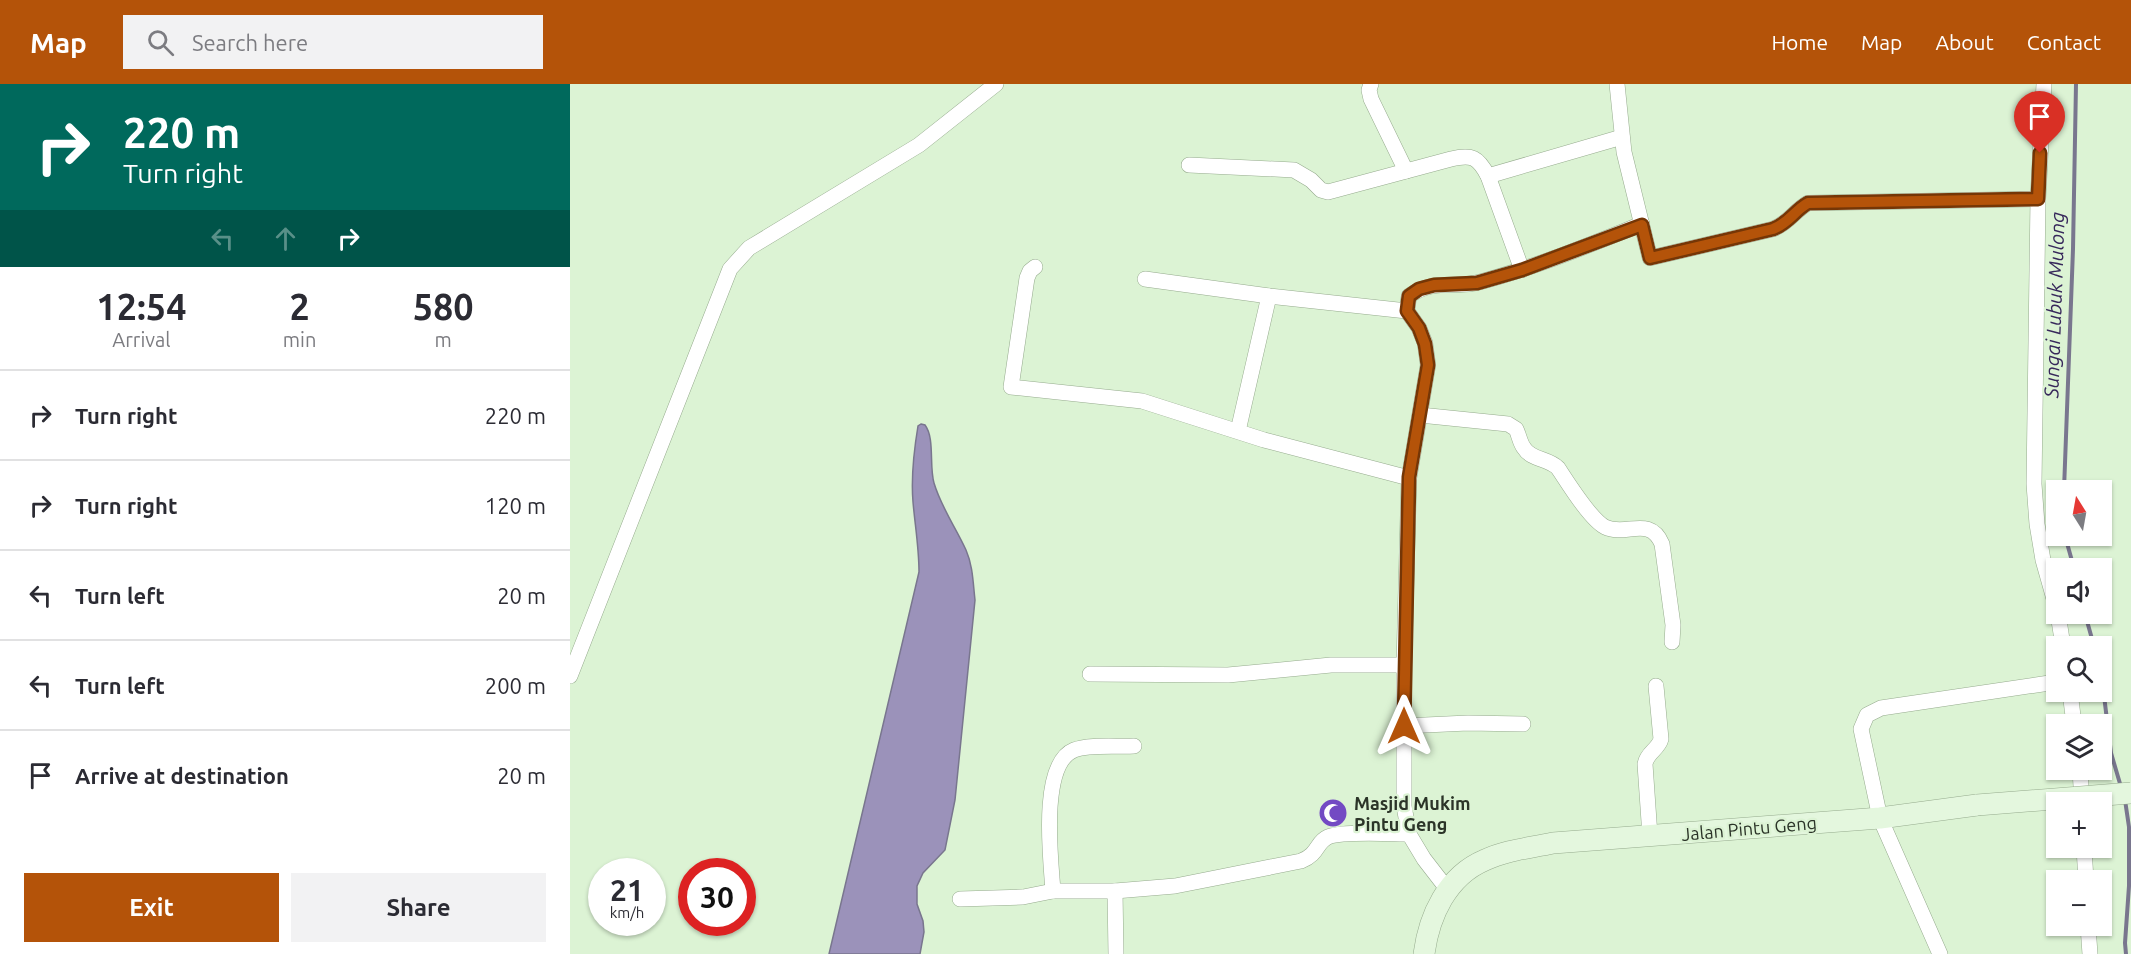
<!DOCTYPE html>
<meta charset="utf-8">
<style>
:root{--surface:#fff;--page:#f2f2f3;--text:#2b2b33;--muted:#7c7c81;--line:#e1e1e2;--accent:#b45309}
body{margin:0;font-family:Ubuntu,sans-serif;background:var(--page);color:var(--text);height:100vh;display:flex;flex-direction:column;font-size:22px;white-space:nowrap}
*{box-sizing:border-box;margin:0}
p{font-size:20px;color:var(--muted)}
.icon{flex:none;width:33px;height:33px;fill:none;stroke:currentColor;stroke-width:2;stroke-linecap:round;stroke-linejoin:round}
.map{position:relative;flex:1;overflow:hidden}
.sheet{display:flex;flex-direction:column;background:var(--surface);width:570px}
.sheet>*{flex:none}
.banner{background:#00695c;color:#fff;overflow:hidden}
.needle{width:39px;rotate:349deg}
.controls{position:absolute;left:1476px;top:396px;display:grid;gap:12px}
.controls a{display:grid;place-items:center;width:66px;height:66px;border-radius:0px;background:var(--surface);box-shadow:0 2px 4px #0004;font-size:30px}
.speed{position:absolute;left:18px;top:774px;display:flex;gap:12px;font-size:30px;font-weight:700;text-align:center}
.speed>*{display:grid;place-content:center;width:78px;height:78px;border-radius:50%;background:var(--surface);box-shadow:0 2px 4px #0004;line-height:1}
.speed small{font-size:15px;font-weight:400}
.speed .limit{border:9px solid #d22;background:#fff;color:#111}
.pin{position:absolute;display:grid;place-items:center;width:51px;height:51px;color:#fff;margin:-62px -26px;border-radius:50% 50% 50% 0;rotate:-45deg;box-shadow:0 0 6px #0007}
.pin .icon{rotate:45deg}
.me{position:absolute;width:66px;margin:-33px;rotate:0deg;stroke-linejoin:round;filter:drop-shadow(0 0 4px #0008)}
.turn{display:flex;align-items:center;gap:21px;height:126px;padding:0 24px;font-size:27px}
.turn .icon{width:78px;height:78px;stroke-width:2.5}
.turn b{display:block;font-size:42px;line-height:51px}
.lanes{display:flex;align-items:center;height:57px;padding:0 24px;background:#0003;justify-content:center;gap:30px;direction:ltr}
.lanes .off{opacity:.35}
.eta{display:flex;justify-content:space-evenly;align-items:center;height:102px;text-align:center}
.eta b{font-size:36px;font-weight:600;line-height:42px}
.primary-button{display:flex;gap:12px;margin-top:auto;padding:12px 24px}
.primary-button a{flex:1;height:69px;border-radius:0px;background:var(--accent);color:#fff;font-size:24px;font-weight:600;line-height:69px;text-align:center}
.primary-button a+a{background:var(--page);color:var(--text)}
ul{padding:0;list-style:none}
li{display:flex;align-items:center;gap:18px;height:90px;padding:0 24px;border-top:2px solid var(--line)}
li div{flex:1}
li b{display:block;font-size:22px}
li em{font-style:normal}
header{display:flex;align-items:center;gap:36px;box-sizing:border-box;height:84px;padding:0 30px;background:var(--accent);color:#fff}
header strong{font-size:28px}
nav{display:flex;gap:33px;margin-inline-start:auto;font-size:21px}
.search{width:420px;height:54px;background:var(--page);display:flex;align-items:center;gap:15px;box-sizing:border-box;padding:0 21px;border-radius:0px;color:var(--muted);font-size:22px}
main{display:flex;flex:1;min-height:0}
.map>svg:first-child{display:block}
.water{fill:#9b92ba;stroke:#79768e;stroke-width:1.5}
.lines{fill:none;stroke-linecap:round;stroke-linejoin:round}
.stream{stroke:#79768e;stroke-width:4}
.minor-casing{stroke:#96ab8e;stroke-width:16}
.secondary-casing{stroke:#96ab8e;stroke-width:22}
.minor{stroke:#fff;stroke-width:15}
.secondary{stroke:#e4f7de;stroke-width:21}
.secondary-bridge-casing{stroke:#96ab8e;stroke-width:22;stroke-linecap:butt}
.secondary-bridge{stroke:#e4f7de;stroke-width:21}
.route-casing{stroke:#753606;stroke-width:15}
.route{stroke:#b45309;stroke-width:10}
.labels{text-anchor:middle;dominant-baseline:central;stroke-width:4.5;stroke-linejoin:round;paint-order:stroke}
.poi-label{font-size:18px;font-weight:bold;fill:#2b3428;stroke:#dcf3d4;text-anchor:start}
.street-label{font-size:18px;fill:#2b3428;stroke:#dcf3d4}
.water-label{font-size:20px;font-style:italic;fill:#37285b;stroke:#dcf3d4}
</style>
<header>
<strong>Map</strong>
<div class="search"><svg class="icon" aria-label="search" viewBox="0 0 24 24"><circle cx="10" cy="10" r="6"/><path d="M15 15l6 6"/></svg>Search here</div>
<nav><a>Home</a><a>Map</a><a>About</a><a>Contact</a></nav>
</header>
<main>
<section class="sheet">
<div class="banner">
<div class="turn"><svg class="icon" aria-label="right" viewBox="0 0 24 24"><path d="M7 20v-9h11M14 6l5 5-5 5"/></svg><div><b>220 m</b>Turn right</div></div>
<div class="lanes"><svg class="icon off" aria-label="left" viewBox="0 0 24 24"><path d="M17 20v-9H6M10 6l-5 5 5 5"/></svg><svg class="icon off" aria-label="ahead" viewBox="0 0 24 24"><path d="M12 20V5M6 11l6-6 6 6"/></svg><svg class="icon" aria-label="right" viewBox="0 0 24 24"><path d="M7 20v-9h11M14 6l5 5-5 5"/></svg></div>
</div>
<div class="eta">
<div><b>12:54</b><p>Arrival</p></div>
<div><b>2</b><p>min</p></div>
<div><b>580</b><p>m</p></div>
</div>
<ul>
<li><svg class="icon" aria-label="right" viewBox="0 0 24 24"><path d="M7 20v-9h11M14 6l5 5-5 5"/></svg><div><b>Turn right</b></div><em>220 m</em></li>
<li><svg class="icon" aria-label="right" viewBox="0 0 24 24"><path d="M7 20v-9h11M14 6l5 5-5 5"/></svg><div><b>Turn right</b></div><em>120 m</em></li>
<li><svg class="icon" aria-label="left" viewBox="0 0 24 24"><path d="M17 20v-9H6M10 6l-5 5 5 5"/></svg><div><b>Turn left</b></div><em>20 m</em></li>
<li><svg class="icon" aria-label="left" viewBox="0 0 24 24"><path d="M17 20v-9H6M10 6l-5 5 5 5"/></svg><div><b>Turn left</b></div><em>200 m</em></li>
<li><svg class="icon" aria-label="arrive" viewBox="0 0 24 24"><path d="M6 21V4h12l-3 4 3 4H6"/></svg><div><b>Arrive at destination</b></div><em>20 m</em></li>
</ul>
<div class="primary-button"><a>Exit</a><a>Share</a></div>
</section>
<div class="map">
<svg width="1561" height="870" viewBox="0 0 1561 870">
<rect width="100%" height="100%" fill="#dcf3d4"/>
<path class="water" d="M351 340 355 341C365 354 359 382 364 399 371 423 386 444 396 466 403 482 403 499 405 516L385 716 375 766 353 789 347 802V820L353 837 354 848 350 870H259L349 488C349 464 345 441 343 418 341 394 344 366 348 342Z"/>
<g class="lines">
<g class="stream">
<path d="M1494 406 1503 165 1506 0"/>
<path d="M1495 452 1504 484"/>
<path d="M1515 530 1524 562"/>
<path d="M1532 595 1541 669 1551 703"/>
<path d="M1555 716 1559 743V802L1555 859 1556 870"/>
</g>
<g class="minor-casing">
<g id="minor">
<path d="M801 0 799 6 801 15 836 87"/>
<path d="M1047 0 1054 68 1080 174 1203 145C1219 139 1224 127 1238 119L1468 115"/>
<path d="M1474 0 1468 115 1464 400 1467 440 1473 476 1486 522"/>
<path d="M619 81 724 86 741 96 751 106 758 108 881 75C902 70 908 73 918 92L952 186"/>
<path d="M918 92 1052 53"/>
<path d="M465 183 460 187 457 194 441 303 572 317 694 356 839 394"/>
<path d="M575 195 699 212 837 227"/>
<path d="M850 331 938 340 946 345C949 351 950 359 954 364 961 376 978 374 988 384 998 399 1020 435 1035 443 1056 453 1080 431 1092 460L1103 541 1102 558"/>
<path d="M668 347 699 212"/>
<path d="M1488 530 1493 562"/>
<path d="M520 590 658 591 761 581H834"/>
<path d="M0 592 160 185 179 164 349 61 426 0"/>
<path d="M1500 608 1504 640"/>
<path d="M834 642 898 639 953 640"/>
<path d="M1510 686 1512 718"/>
<path d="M1080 752 1075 680C1077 668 1088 666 1091 655L1086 602"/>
<path d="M1514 764 1516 796"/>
<path d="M878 806 854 775 839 750 834 722V581L839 394 858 281 855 259 849 244 837 227 839 212C864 194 884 205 910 198 966 183 1019 161 1072 140"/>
<path d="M483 807C481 777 469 680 504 666 519 660 548 663 564 662"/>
<path d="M545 807 546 870"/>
<path d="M390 815 453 813 483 807H545L605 802 731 777C749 770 746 758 758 753 771 747 822 750 839 750"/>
<path d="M1518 842 1520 870"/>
<path d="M1370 870 1310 734 1291 645 1297 631 1311 624 1486 598"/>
</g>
</g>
<g class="secondary-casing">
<path id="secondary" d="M854 870C859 832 877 792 915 776 936 766 960 764 983 759L1310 734 1407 721"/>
</g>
<use href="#minor" class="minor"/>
<use href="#secondary" class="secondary"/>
<g class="secondary-bridge-casing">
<path id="secondary-bridge" d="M1407 721 1561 709"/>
</g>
<use href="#secondary-bridge" class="secondary-bridge"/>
</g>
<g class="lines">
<g class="route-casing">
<path id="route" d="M834 642 839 393 858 281 855 260 849 244 837 227 839 212 849 205 864 201 907 199 952 186 1072 141 1080 174 1203 145C1219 139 1224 127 1238 119L1468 115 1470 69"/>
</g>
<use href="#route" class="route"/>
</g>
<defs>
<g id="mosque-disc" transform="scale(1.5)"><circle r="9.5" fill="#734ac3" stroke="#dcf3d4"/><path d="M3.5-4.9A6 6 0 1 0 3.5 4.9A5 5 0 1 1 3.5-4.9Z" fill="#fff"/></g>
</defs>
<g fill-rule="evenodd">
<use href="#mosque-disc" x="763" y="729"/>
</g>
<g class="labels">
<g class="poi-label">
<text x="784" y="719">Masjid Mukim<tspan x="784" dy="21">Pintu Geng</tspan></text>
</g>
<g class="street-label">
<text transform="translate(1179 744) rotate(-5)">Jalan Pintu Geng</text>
</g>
<g class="water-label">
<text transform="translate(1484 221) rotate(-88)">Sungai Lubuk Mulong</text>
</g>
</g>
</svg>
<div class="controls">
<a><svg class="needle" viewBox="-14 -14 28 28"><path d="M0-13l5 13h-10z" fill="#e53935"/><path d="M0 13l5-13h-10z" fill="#7c7c81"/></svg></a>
<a><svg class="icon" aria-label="sound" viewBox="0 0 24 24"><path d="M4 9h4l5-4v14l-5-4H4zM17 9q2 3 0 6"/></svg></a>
<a><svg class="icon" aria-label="search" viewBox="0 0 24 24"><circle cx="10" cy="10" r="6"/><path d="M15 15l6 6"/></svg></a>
<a><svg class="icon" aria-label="layers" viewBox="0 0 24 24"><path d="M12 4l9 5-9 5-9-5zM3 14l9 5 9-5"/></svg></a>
<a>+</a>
<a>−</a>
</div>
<div class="speed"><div>21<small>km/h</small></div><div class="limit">30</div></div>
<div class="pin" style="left:1470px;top:69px;background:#d93025"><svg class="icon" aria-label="arrive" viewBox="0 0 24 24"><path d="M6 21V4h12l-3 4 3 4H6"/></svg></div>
<svg class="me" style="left:834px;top:642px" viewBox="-20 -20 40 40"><path d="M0-17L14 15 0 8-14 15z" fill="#b45309" stroke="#fff" stroke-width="4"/></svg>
</div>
</main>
